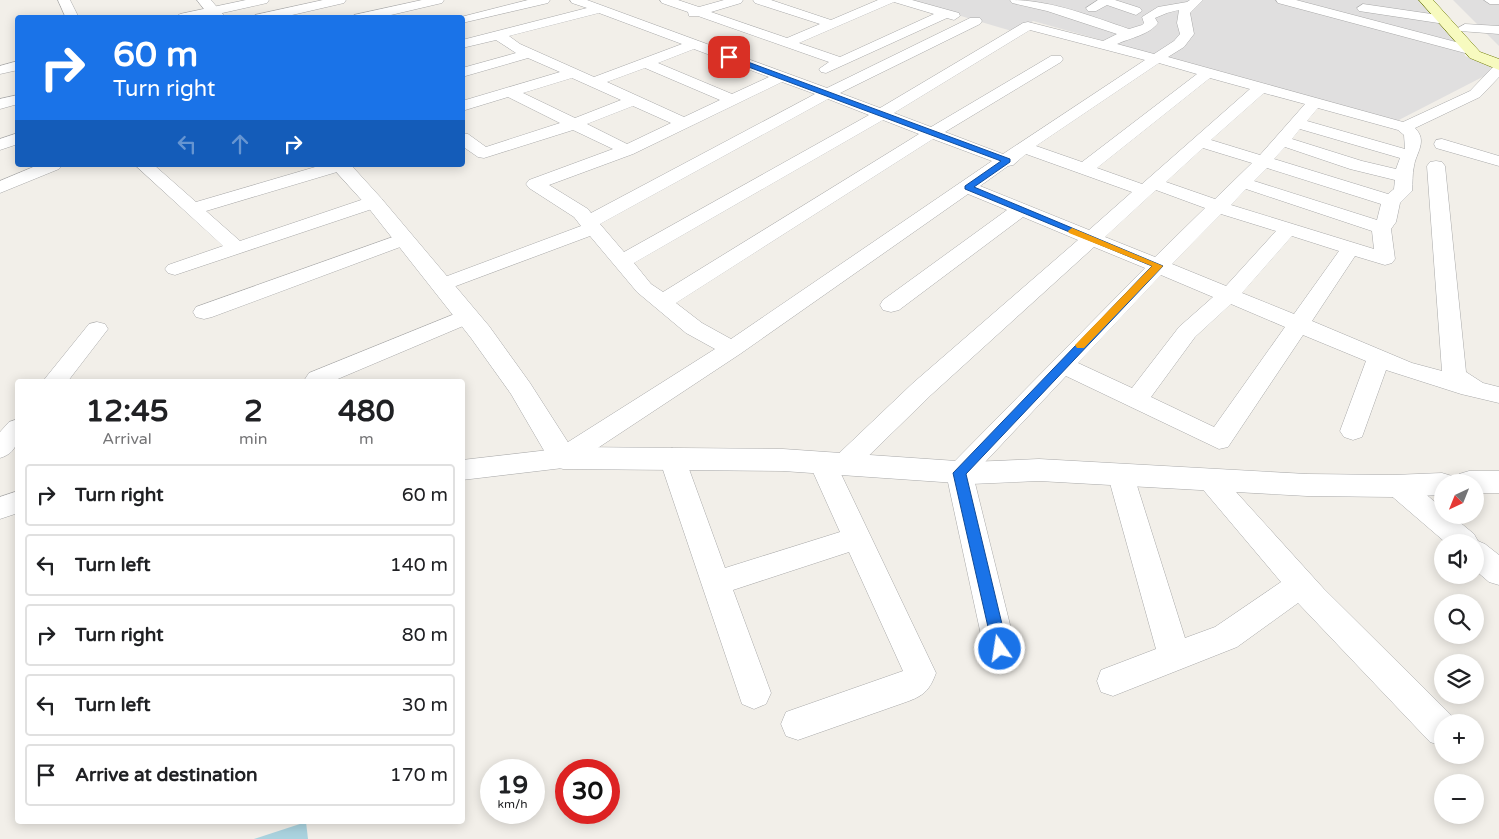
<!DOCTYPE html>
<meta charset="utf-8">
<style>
:root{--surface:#fff;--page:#f6f6f6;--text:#202124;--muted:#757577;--line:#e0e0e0}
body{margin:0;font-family:"Varela Round",sans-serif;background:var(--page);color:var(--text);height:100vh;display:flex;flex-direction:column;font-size:19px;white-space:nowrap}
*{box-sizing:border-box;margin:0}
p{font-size:16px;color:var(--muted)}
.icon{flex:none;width:28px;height:28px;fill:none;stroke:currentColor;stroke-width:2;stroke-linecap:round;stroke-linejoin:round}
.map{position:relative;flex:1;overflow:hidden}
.side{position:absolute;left:15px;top:379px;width:450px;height:445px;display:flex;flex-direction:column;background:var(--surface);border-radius:5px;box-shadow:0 2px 12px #0003}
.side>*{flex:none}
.hud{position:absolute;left:15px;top:15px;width:450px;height:152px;border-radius:5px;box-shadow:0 2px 12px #0003;background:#1a73e8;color:#fff;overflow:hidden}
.needle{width:32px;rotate:223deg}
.buttons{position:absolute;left:1434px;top:474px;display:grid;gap:10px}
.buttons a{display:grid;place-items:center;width:50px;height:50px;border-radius:50%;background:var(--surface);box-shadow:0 2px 12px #0003;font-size:25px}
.speed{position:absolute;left:480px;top:759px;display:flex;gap:10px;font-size:25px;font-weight:700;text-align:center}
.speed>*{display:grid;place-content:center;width:65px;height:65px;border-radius:50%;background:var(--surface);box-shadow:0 2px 12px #0003;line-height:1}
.speed small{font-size:12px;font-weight:400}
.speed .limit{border:8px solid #d22;background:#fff;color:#111}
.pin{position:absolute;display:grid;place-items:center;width:42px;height:42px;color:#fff;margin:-21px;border-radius:10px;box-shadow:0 2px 8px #0006}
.me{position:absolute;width:55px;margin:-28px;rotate:347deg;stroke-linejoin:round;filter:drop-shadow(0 0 4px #0008)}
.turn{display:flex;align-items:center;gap:18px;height:105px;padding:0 15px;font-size:22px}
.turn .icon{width:65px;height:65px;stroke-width:2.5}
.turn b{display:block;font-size:35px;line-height:42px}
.lanes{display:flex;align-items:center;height:48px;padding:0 15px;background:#0003;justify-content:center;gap:25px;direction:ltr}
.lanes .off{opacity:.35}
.eta{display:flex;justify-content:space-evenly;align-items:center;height:85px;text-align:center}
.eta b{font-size:30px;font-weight:700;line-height:35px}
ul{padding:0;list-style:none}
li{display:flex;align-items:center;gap:15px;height:62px;margin:0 10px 8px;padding:0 5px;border:2px solid var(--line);border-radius:5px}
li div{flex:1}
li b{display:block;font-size:19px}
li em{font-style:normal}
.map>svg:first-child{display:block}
.residential{fill:#e0dfdf}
.water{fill:#aad3df}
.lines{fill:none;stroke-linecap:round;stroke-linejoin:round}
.minor-casing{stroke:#a9a9a9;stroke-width:1}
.tertiary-casing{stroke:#a9a9a9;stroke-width:1}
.secondary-casing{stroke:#707d05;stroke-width:1}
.minor{fill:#fff;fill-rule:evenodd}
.tertiary{fill:#fff;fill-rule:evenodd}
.secondary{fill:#f7fabf;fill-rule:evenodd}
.route{fill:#1a73e8;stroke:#114b97}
.slow{fill:#f59e0b}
</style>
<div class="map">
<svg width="1499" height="839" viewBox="0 0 1499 839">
<rect width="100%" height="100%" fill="#f2efe9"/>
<g class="residential">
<path d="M907 0H1431L1460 31 1465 56 1498 69 1395 122 1033 21 1015 32Z"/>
<path d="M1453 0H1499V46Z"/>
</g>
<path class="water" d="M306 822 308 839H254Z"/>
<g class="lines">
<g class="minor-casing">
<g id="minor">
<path d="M58 0H70L79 18H66Z"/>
<path d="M246 0H269L267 3 200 18H174L180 14Z"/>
<path d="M323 0H346L344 3 279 18H254L255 15Z"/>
<path d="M422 0H444L442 3 378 18H353L354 15Z"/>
<path d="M528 0H550L548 3 462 23V18H457Z"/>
<path d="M570 0H587L827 88 970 18H980L982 21 980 24 840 93 880 108 1023 23 1028 22 1103 41 1117 34 1047 11 1012 3 1010 0C1051 0 1090 16 1129 29L1142 25 1144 23 1142 17 1158 7 1187 2 1190 0H1203L1190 13 1194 34 1184 47 1168 57 1403 122 1470 91 1494 66 1499 65V77L1480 97 1415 128C1428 141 1416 153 1414 166 1412 175 1413 182 1412 191L1400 203 1396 222 1391 229 1395 259 1392 263 1385 265 1355 256 1312 321 1412 363 1442 371 1427 166 1430 162 1436 161 1442 162 1445 166 1466 372 1483 383 1499 387V403L1461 394 1386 370 1362 437 1353 440 1344 437 1340 431 1366 361 1303 335 1228 447 1219 449 1066 376 973 475 1016 649 1011 659 1000 663 989 659 984 649 946 473 950 466 1145 268 1094 247 931 395 852 472 841 474 936 673C930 689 925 695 909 701L798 740 786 736 781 724 786 712 903 671 849 552 733 590 771 693 766 704 754 709 742 704 659 458 663 451 672 448 681 451 685 458 725 568 840 532 809 463 813 456 822 453 831 456 833 459 913 383 1078 240 1023 217 899 310 891 312 883 310 880 305 883 300 1007 210 968 194 740 354 572 465 563 468 462 480V460L557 449 715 349 686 333 637 292 590 236 448 289 441 291 434 289 431 285 434 281 581 226 574 217 529 188 526 184 529 180 613 149 573 130 484 158 478 157 462 146V133L468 134 486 147 560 123 508 97 462 111V101L560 72 528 58 462 77V68L516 53 496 40 462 48V40L587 8 572 3ZM1179 10 1177 23 1180 34 1174 41 1154 54 1117 44C1130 38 1149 35 1158 23L1155 18 1167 13ZM599 13 682 44 594 77 520 44 509 36ZM1030 30 1145 60 1003 154 945 132 1061 62 1063 59 1061 56H1051L931 127 894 113ZM694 49 769 77 732 94 658 63ZM1159 63 1197 74 1082 162 1036 146ZM645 68 720 100 684 117 607 82ZM572 78 621 100 575 118 523 93ZM1210 78 1250 89 1142 184 1097 168ZM782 82 815 94 591 213 588 209 549 185 633 154ZM1264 93 1305 104 1260 155 1211 140ZM828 99 869 115 624 252 600 224ZM633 106 671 123 627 144 587 124ZM1318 108 1398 130 1404 135 1405 149 1307 121ZM883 120 919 134 663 292 651 284 634 263ZM1300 129 1400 158 1396 169 1362 161 1292 139ZM933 139 992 161 731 339 702 323 676 303ZM1285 147 1350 169 1395 180 1394 189 1388 194 1274 159ZM1203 148 1252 163 1215 199 1166 182ZM1026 154 1132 192 1089 230 980 186 1008 166 1013 165ZM1267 168 1381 204 1377 220 1254 181ZM1246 189 1372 231 1374 249 1231 205ZM1156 190 1205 208 1155 257 1105 237ZM1221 214 1276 231 1226 286 1172 264ZM1292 236 1339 251 1294 314 1242 293ZM1161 275 1213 297 1179 327 1132 388 1078 363ZM1231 304 1285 327 1214 427 1151 397 1195 337Z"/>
<path d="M660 0H678L699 7 724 0H743L741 3 711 12 787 38 820 24 755 3 753 0H771L831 20 878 0H912L959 13 960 16 954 20 947 18 826 73 821 72 819 69 829 62 698 16H689L688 12 662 3ZM894 2 934 14 840 57 799 43Z"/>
<path d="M1098 0H1115L1140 8 1142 11 1136 15 1107 5 1096 11H1088L1086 8Z"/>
<path d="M1276 0H1296L1475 47 1477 50 1470 54 1465 53 1278 3Z"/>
<path d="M1484 0H1499V4H1490Z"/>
<path d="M1363 4 1445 16 1451 20 1445 24 1359 11 1357 8Z"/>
<path d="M1465 24 1499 26V34L1460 31 1458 28Z"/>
<path d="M18 61V70L0 74V66Z"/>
<path d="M18 95V104L0 109V99Z"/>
<path d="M18 133V144L0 150V139Z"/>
<path d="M1442 139 1499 156V166L1436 148 1434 144 1436 140Z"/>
<path d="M38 165H62L59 169 0 193V181Z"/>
<path d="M135 165H154L196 202 322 165H350L347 169 206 211 240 241 367 198 374 196 381 198 383 202 381 206 175 275 168 273 165 269 168 265 223 246Z"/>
<path d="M404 233 411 235 414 239 411 243 212 317 204 319 196 317 193 312 196 307Z"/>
<path d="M467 309 475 311 478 316 475 321 333 381H306L305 379 309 373Z"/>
<path d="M97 322 105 324 108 329 68 381H43L89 324Z"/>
<path d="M18 419C18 437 20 452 0 458V432L9 422Z"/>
<path d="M1121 466 1130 469 1134 476 1185 638 1215 627 1281 582 1200 486 1196 479 1200 472 1209 469 1218 472 1324 589 1454 718 1456 722H1442V746L1430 742 1298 603 1237 647 1113 696 1101 692 1097 681 1101 670 1156 649 1108 476 1112 469Z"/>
<path d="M1398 476 1408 479 1442 508V515H1451L1474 534 1478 541 1485 544 1499 555V585L1489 582 1475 570V542H1445L1388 493 1385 486 1388 479Z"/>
<path d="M18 491V513L0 519V497Z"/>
</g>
</g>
<g class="tertiary-casing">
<g id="tertiary">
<path d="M197 0H211L226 18H211Z"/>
<path d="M330 165H351L381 198 489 326 530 383 571 447 783 449 971 462 1039 459 1307 474 1393 475 1442 473 1452 476 1455 481 1459 474 1469 471H1499V493H1475V482H1442V495L1393 497 1307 496 1039 481 971 484 783 471 563 469 553 466 511 394 471 338 367 206Z"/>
</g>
</g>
<g class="secondary-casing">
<path id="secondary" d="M1419 0H1433L1480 52 1499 59V70L1470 58Z"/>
</g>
<use href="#minor" class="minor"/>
<use href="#tertiary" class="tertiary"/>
<use href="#secondary" class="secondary"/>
</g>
<path class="route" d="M729 55 1010 159V162L974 187 1163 266 966 474 1008 649 1006 654 1000 656 995 654 993 649 953 473 1152 266 965 189V186L1001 161 727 59 726 57Z"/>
<path class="slow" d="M1072 228 1163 266 1084 348H1077L1075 345 1077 343 1152 266 1069 233 1068 231Z"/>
</svg>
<div class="buttons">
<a><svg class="needle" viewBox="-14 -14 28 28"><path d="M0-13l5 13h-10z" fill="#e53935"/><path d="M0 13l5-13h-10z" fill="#757577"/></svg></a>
<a><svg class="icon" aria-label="sound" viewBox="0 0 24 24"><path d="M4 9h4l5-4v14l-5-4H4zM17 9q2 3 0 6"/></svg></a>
<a><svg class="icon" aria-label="search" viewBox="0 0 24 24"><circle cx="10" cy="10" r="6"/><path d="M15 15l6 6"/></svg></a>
<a><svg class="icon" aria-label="layers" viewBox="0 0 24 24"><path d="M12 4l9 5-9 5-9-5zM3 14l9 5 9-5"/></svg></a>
<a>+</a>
<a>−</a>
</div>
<div class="speed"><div>19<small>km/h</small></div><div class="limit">30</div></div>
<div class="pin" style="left:729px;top:57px;background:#d93025"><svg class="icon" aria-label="arrive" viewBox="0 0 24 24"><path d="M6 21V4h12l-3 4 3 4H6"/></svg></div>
<svg class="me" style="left:1000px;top:649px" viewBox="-20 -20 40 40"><circle r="17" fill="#1a73e8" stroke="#fff" stroke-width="3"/><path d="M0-11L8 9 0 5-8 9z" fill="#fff"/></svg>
<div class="hud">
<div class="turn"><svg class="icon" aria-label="right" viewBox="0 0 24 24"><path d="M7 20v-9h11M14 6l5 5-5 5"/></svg><div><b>60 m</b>Turn right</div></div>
<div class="lanes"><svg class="icon off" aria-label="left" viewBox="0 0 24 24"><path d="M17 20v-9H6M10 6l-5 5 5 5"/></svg><svg class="icon off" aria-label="ahead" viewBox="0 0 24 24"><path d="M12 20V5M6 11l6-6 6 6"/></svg><svg class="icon" aria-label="right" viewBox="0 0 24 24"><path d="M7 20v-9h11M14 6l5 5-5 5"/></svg></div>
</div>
<section class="side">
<div class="eta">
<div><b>12:45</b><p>Arrival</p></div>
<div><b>2</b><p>min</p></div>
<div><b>480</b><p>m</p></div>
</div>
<ul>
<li><svg class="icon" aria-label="right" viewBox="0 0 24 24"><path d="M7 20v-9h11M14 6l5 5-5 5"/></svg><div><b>Turn right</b></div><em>60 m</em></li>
<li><svg class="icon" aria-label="left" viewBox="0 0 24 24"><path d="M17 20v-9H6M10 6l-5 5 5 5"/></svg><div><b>Turn left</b></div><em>140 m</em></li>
<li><svg class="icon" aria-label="right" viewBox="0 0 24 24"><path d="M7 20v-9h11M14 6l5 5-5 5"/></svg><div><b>Turn right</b></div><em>80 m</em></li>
<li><svg class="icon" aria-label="left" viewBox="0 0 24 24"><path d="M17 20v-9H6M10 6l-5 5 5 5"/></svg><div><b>Turn left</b></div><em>30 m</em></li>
<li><svg class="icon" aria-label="arrive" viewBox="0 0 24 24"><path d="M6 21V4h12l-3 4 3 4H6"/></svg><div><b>Arrive at destination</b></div><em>170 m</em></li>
</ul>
</section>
</div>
